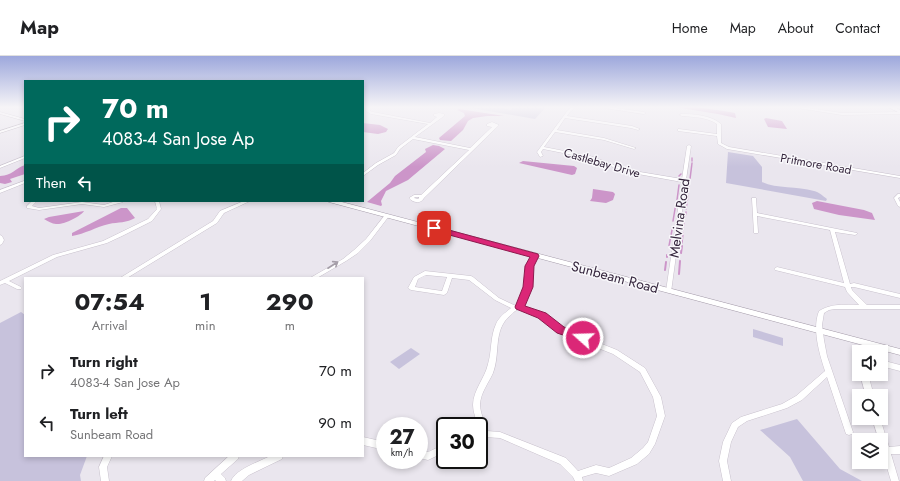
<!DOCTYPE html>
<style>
:root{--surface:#fff;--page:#f2f2f2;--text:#202124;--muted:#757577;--line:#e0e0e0}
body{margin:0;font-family:Jost,sans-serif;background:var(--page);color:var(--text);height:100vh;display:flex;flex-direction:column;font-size:15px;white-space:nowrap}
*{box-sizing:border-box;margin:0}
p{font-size:13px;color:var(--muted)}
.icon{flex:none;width:22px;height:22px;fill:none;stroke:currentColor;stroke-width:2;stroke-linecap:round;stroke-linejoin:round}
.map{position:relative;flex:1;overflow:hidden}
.panel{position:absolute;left:24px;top:221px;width:340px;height:180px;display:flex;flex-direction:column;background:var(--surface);border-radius:0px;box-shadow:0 2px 6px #0003}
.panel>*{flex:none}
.guide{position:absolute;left:24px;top:24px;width:340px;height:122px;border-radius:0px;box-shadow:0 2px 6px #0003;background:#00695c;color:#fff;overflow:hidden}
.tools{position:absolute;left:852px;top:289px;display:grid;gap:8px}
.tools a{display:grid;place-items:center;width:36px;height:36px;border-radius:0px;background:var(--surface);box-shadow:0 2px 6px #0003;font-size:20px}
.speed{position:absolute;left:376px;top:361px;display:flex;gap:8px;font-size:20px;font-weight:700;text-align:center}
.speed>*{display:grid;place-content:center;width:52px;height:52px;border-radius:50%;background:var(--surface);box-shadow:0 2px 6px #0003;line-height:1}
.speed small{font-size:10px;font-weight:400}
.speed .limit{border:2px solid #111;border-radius:6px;background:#fff;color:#111}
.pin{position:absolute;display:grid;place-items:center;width:34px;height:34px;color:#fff;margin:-17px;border-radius:8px;box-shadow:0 2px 6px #0006}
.me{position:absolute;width:44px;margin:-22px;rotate:290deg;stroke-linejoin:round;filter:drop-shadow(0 0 3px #0008)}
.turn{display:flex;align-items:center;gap:14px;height:84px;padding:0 12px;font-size:18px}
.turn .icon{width:52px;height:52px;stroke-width:2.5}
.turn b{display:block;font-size:28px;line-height:34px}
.then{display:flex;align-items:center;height:38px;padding:0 12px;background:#0003;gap:8px;font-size:15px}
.eta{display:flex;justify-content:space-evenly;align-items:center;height:68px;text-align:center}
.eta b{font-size:24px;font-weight:700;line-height:28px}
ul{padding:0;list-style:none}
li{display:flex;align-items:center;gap:12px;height:52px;padding:0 12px}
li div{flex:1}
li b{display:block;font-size:15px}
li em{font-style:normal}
header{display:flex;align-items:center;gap:24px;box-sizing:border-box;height:56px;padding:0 20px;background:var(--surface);border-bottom:1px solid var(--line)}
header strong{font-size:19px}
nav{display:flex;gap:22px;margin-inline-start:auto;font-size:14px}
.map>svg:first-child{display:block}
.green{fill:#c7c2dc}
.water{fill:#cc95c9}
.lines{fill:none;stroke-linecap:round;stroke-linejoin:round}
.stream-far1{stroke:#cc95c9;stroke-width:1.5}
.stream{stroke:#cc95c9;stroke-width:2}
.minor-casing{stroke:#a69dab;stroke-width:0.5}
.tertiary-casing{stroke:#a69dab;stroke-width:1}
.secondary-casing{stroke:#a59aad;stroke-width:1}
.minor{fill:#fff;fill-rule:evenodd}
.tertiary{fill:#fff;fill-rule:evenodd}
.secondary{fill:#fff;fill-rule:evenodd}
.oneway{stroke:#a59ea8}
.route{fill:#db2777;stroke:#8e194d}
.labels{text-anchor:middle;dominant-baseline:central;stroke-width:3;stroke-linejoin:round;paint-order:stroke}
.far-street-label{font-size:12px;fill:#36273e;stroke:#f8f7fa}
.street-label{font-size:14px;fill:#36273e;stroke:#f8f7fa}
</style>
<header>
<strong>Map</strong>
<nav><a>Home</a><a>Map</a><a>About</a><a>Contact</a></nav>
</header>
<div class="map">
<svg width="900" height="425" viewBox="0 0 900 425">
<rect width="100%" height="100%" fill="#eae6ee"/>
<g class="green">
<path d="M466 51H497L511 54 513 51H546L535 63Z"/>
<path d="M728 96 753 100 762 111V126C777 133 797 130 814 135 819 136 823 140 827 143L826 145 726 127Z"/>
<path d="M21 256 25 259V400H87L80 419 81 425H0V267Z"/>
<path d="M753 273 783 282V290L753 281Z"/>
<path d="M411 292 420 298 399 313 390 306Z"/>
<path d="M797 363 840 413 862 425H803L790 401 760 374Z"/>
</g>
<g class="water">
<path d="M674 51H697L730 56 735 57 736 62 718 58Z"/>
<path d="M459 53 504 60H487L473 62 468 65 463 74 451 85 440 84 439 82 465 60 464 57 457 54Z"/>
<path d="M766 62 782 65 787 73 768 71 764 63Z"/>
<path d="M363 67 380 69 388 73 386 76 378 78 363 76Z"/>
<path d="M433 89 439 90 445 93 408 124 386 135 381 145 382 149 381 150 367 146 390 127 395 120 426 96 425 93Z"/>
<path d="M523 105 574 110 577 112 575 118 572 119 519 107Z"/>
<path d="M25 109V118L10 123 12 126 5 128 0 127V120C13 119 14 113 25 109Z"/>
<path d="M593 133 613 136 615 138 613 144 606 147 590 145 592 142Z"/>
<path d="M817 145 864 154 872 157 875 164 839 159 814 153 812 147Z"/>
<path d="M121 152H127L135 162C127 167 118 166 109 168 96 171 85 178 72 180V177Z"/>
<path d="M84 155C81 160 64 169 56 168 52 168 48 165 44 163L49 161Z"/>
</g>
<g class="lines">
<g class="stream-far1">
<path d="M692 102V105"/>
<path d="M679 120 681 118"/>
<path d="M690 123 692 107"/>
<path d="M688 137 689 126"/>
<path d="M677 144 679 129"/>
<path d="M686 153 688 140"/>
<path d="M685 161 686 156"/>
<path d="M673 165 676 147"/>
<path d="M683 174 684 166"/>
<path d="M682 187 683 177"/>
<path d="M669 190 672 174"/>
</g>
<g class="stream">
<path d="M681 197 682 190"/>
<path d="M667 199V201"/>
<path d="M665 214 666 206"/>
<path d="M679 218 680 205"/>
</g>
<g class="minor-casing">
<g id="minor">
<path d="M367 51H370V55L373 56 430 67 437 61 434 60V58L439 57 444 58V60L415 81 470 92 492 71 487 70V68L492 66 499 69 424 142C421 148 413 147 409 142L414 139H421L469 94 413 83 400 93 396 99 378 109 363 120V117L376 107 394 97 398 91 428 68 371 58 366 55ZM415 141H419V142L418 143 414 142Z"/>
<path d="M572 51H576L570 56 567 60 632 70 640 73 638 74 631 72 565 62 557 74 604 82 636 92 634 93 604 84 555 76 544 91 590 100 628 114 682 123 687 90 689 89 691 90 686 124 687 125 686 126 671 236H667L666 235 682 126 627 116 588 102 543 93 541 96 543 100 540 101 537 96 568 54Z"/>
<path d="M598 51H609L644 56 646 57 644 58Z"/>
<path d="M791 51H802L842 57 900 56V58L842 59Z"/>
<path d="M681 58C694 58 711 59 721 68V87L729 91 900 120V122L727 93 718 88 717 80 678 75V73H679L717 78V68C707 61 694 61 682 60L680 59Z"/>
<path d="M25 100V102L0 112V110Z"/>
<path d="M24 125H25V127L0 137V134Z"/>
<path d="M898 138H900V141L898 142 900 146V151L898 150 894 142Z"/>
<path d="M752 142H756V143L757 157 857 177V178L855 179 835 176 850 228 854 227 900 238V242L854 231H851L852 234 867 249H900V253H835L829 254 824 257 822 269 824 284 827 300 853 376 852 378 849 379 846 378 827 321 802 344 787 352 747 365 738 371 731 386 727 405 731 425H723L719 405 723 386 732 367 741 361 782 348 796 340 825 315C819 296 812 273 819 255 832 247 844 249 859 249L847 236 845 231 775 214 774 213 777 211 844 227 830 174 757 160 758 176V177H754L752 143Z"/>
<path d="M32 145H37L32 150 39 152 82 146 104 149 116 145H123V146L104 151 82 148 39 154 27 152V150Z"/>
<path d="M155 145H159L161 153 152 165 122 180 107 187 57 201 9 225 21 231 22 232 21 233H17L5 227 0 229V225L53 199 103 185 148 163 157 153Z"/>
<path d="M244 145H250L224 157 217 167 127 222H120L213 165 220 155Z"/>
<path d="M385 159H389V160L370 185 358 197 346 205 317 222H310L343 203 354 194 366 183Z"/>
<path d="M0 179 2 180 4 184 2 188 0 189Z"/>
<path d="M535 198 538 200 532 210 531 231 523 250 536 255 562 272 617 294 645 312 661 341 665 360 655 388 649 398 637 408 609 420 596 417 582 421 583 425H575L573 421 560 408 500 382 484 381 479 382V370H478C476 363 473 356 473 349 473 334 485 322 488 308 492 295 490 281 496 268 499 261 505 257 511 252L495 244 469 224 452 222 447 237 444 239 411 234 408 232 414 221 425 215 471 220 473 221 499 242 516 250 518 249 525 231 526 210 533 199ZM426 219 447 221 442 235 415 231 418 223ZM520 253 532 257 558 276 613 298 640 316 653 341 657 360 648 386 643 392 631 402 609 412 596 409 578 415 566 402 500 376 487 375C485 366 480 357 480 348 481 336 488 328 493 317 501 296 492 273 512 258 515 255 516 254 520 253Z"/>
<path d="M881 304 900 309V315L881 310Z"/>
<path d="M860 318H868L874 340H866Z"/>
<path d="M872 362H880L889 391 900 390V398H891L899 425H891L883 398 881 395V384H879Z"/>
<path d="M363 381 385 386V394L363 389Z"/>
<path d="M445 388V396L428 404 419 402V394L428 396Z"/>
<path d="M104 400H112L107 411 109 425H101L99 411Z"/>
<path d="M229 400H239L238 403 221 418 225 422 226 425H216L215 424 214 425H204L205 422Z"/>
<path d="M270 400H283L282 403 249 419 242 425H231C236 413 259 406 270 400Z"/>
</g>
</g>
<g class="tertiary-casing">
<g id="tertiary">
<path d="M0 56 25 63V65L0 58Z"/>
<path d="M25 67V69L0 77V75Z"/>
<path d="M328 145H338L900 293V299L329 146Z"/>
</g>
</g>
<g class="secondary-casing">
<path id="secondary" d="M888 51H894L900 54V57Z"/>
</g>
<use href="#minor" class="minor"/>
<use href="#tertiary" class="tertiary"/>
<use href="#secondary" class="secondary"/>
</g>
<defs><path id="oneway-shaft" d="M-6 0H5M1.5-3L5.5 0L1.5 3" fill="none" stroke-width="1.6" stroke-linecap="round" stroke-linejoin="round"/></defs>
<use class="oneway" href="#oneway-shaft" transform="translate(333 209) rotate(-33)"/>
<linearGradient id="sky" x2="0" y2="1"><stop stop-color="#9da8dc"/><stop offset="0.46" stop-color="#f6f4f7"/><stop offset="1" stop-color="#f6f4f7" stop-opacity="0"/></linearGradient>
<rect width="900" height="111" fill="url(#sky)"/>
<path class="route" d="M434 170 538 198 539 200 534 210 533 231 525 250 546 257 564 271 587 279 588 282 587 285 583 286 557 277 538 262 516 253 515 251 523 231 525 210 530 201 431 174V171Z"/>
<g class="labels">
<g class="far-street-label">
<text transform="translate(602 107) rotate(16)">Castlebay Drive</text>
<text transform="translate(816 108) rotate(10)">Pritmore Road</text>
</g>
<g class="street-label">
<text transform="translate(679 162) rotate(-82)">Melvina Road</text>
<text transform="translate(615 221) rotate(15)">Sunbeam Road</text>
</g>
</g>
</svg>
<div class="tools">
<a><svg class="icon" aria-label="sound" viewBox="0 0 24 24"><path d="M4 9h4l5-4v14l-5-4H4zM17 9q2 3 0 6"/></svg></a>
<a><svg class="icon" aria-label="search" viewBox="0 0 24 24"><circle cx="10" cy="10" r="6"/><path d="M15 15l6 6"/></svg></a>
<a><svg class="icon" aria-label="layers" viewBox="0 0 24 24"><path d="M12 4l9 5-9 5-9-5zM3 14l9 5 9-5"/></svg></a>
</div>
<div class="speed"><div>27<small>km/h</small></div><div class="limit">30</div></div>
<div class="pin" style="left:434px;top:172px;background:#d93025"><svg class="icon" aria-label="arrive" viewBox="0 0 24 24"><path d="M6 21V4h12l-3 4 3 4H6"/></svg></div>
<svg class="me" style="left:583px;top:282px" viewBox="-20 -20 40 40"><circle r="17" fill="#db2777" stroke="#fff" stroke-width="3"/><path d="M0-11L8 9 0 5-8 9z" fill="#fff"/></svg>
<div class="guide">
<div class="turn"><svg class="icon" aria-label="right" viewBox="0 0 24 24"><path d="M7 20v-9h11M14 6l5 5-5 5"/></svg><div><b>70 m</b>4083-4 San Jose Ap</div></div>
<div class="then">Then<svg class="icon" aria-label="left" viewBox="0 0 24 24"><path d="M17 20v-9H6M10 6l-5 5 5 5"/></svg></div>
</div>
<section class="panel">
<div class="eta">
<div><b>07:54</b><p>Arrival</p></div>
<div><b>1</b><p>min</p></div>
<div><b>290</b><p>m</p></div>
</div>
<ul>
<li><svg class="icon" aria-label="right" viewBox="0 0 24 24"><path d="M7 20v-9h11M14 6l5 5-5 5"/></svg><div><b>Turn right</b><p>4083-4 San Jose Ap</p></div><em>70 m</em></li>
<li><svg class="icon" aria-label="left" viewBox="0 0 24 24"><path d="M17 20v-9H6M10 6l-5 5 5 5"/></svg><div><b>Turn left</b><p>Sunbeam Road</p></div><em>90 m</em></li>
</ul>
</section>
</div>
